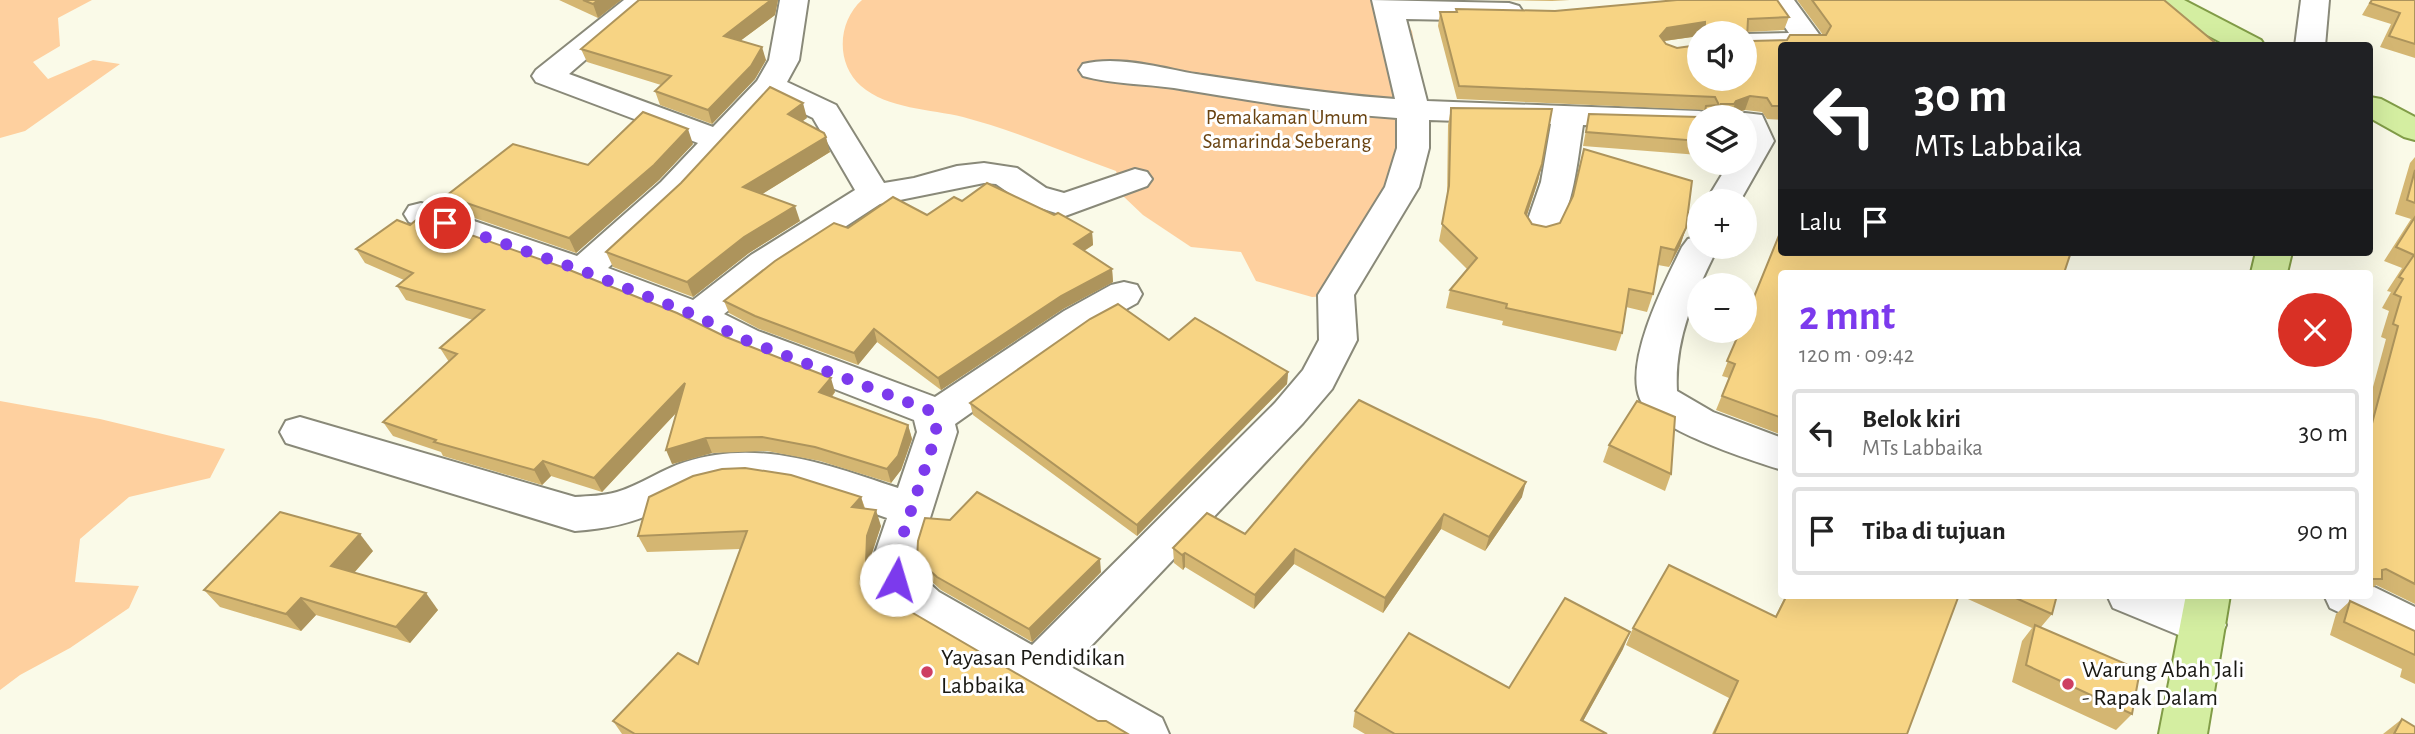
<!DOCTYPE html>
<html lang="id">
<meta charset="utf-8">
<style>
:root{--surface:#fff;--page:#f6f6f6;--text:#222;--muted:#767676;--line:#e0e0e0;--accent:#7c3aed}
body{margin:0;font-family:"Alegreya Sans",sans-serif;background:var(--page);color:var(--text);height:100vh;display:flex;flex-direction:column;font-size:26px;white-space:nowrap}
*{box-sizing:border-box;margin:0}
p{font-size:23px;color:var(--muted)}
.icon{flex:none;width:38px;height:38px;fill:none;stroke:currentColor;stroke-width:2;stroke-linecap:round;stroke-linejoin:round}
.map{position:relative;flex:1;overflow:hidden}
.details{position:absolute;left:1778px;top:270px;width:595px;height:329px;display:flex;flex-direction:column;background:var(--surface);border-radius:7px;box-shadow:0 7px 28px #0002}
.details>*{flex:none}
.guide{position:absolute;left:1778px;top:42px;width:595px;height:214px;border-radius:7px;box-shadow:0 7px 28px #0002;background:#202124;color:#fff;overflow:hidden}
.fabs{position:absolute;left:1687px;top:21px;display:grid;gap:14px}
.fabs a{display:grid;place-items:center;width:70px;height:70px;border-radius:50%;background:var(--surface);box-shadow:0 7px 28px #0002;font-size:35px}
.pin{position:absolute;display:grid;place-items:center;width:60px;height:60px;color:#fff;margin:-30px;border:4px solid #fff;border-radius:50%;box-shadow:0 2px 7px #0007}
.me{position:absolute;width:77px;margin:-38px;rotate:6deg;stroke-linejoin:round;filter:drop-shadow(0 0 5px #0008)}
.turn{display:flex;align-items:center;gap:24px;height:147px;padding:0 21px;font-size:32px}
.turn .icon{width:91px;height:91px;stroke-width:2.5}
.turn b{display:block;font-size:49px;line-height:60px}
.then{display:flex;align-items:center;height:66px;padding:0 21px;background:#0003;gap:14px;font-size:26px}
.round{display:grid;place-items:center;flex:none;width:74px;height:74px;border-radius:37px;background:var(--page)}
.headline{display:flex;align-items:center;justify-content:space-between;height:119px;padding:0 21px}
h1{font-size:42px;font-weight:600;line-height:52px;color:var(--accent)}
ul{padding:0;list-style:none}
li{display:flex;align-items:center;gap:21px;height:88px;margin:0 14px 10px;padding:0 7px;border:4px solid var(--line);border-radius:7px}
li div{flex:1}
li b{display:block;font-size:26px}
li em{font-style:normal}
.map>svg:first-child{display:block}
.green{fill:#fed09f}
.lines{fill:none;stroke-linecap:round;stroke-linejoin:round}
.minor-casing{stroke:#898979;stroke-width:4}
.major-casing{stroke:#819c47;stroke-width:4}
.minor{fill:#fff;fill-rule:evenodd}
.major{fill:#d4eea1;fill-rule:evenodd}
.wall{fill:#d4b672;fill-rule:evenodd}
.shaded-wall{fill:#ad945c}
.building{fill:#f7d484;stroke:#ad945c;stroke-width:2;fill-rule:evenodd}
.route{stroke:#7c3aed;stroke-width:12;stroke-dasharray:0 21.6}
.poi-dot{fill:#ce3f62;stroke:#fff;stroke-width:2.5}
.labels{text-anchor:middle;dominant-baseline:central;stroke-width:6;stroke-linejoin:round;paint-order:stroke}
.park-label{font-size:21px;fill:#694311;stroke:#fff}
.near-poi-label{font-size:24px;fill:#1a1913;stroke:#fff;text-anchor:start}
</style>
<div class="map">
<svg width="2415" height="734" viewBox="0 0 2415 734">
<rect width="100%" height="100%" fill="#fafae8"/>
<g class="green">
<path d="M0 0H92L58 18 60 46 33 62 48 79 93 60 120 64 25 131 0 138Z"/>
<path d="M862 0H1391L1412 31 1420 75 1422 108 1345 295 1312 297 1256 281 1241 252 1191 247 1143 215 1123 196 1116 171C1065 153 1016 131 963 117 931 109 887 109 861 86 835 63 838 21 862 0Z"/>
<path d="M0 401 100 419 225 449 210 478 129 497 80 539 75 582 139 586 129 608 70 648 20 675 0 690Z"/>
</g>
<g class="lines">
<g class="minor-casing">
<g id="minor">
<path d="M624 0H655L569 74 713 127 757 81 769 60 780 0H808L799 60 787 82 836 105 884 183 914 178 957 166 984 163 1017 168 1046 188 1064 193 1135 169 1147 172 1152 179 1147 186 1065 216 1022 202 996 184 984 183 880 204 777 271 724 314 758 331 935 397 1064 311 1111 285 1124 282 1137 285 1142 294 1137 303 1090 329 955 424 957 432 919 553 918 573 939 592 1032 645 1275 403 1303 370 1319 340 1318 295 1385 187 1397 148V118C1322 113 1248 100 1174 88 1144 84 1112 84 1083 76L1079 70 1083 64C1118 55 1161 68 1196 74 1263 84 1328 94 1395 99L1372 0 1509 3 1519 6 1523 12 1519 18 1509 21 1406 19 1427 101 1699 111 1710 113 1713 117H1699V129L1583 125C1577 163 1574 206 1553 239L1541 242 1529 239 1524 231 1541 182 1551 124 1429 120V148L1419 187 1354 295 1357 340 1332 389 1303 423 1071 667 1162 718 1169 734H1101L907 620 880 593 874 580 875 553 887 518C831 499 766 470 706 488 689 493 673 504 658 511 631 524 604 529 575 531L286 443 280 432 286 421 300 417 575 497C589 496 604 496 617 492 641 485 662 469 685 462 759 438 828 465 898 488L917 432 914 420 732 349 684 325 570 279 409 222 404 214 409 206 421 203 577 256 661 182 698 143 536 82 532 76 536 70ZM774 99 813 118 855 190 751 255 693 300 608 268 685 196Z"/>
<path d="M1766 0H1794L1824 41 1821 46H1782V51L1745 52V34L1789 33Z"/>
<path d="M2301 0H2329L2325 46H2295Z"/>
<path d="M1745 113 1762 115 1774 141 1740 201H1706L1729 163H1745V117H1732Z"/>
<path d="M1699 236V247H1718C1695 293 1674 339 1677 391L1713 412 1782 438V470C1750 460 1652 429 1640 399 1624 361 1665 282 1682 247L1688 239Z"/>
<path d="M2370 585 2415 607V648L2330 608 2324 595H2370Z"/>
<path d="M2107 595H2178L2219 611 2226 625 2219 639 2203 645 2113 608Z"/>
</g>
</g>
<g class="major-casing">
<g id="major">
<path d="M2148 0H2184L2261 40 2265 46H2228L2152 6Z"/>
<path d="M2370 97 2381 99 2415 117V140L2404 137 2370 118Z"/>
<path d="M2256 252H2292L2287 273H2251Z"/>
<path d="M2186 595H2230L2207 734H2159Z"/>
</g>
</g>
<use href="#minor" class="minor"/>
<use href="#major" class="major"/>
</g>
<g class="wall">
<path d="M559 0H621L598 18Z"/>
<path d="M639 0H778L775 15 740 41 766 60 755 79 712 124 660 105 655 91 661 85 587 62 581 49Z"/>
<path d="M1490 0H1570L1552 1Z"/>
<path d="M1797 0H2164L1782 46V120L1767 119 1762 112 1745 110 1731 114 1730 117H1702L1705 110 1457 99 1438 26 1440 12H1456V9L1555 11 1789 17 1784 30 1747 32V38L1750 41 1787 40 1823 35ZM1699 33H1745L1699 79 1677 48 1666 44 1664 41 1699 36Z"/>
<path d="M2371 0H2415V58L2380 47 2391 24 2362 15Z"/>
<path d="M1451 108 1542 164 1538 181 1527 215 1532 224 1546 227 1686 228 1680 246 1669 267 1658 265 1653 294 1647 312 1626 307 1622 333 1616 351 1502 325 1503 321 1446 308 1450 290 1467 269 1439 241 1447 200 1448 125Z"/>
<path d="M1589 114 1699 117V155L1583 146Z"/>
<path d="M807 118 802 121 830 152 762 194 800 221 749 253 693 297 613 267 606 252Z"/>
<path d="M693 144 659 180 576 253 454 211 446 196 588 165Z"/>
<path d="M2415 157V604L2376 585 2370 590V398L2386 339 2381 337 2389 311 2382 308 2391 292 2387 291 2402 268 2384 261 2411 219 2395 214 2410 163Z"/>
<path d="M962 201 1054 215 1092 232 1093 245 1084 251 1112 269 1113 282 1063 309 941 390 877 342 858 365 759 329 729 313 724 301 848 228 927 215Z"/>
<path d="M356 249 835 392 832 397 908 425 912 439 901 470 891 483 820 461 767 451 712 453 672 464 676 413 602 492 551 476 542 485 443 456 441 452 393 436 383 422 449 362 440 348 473 320 406 300 397 286 404 280 365 263Z"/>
<path d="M1782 273V435L1716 410 1729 378 1722 376 1740 331Z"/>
<path d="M1169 340 1288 372 1287 384 1137 536 973 415 970 403Z"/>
<path d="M1609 445 1671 474 1665 491 1603 462Z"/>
<path d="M861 497 865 508 881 526 872 553V576L873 578 901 606 1098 721 1128 734H622L613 721 698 664 741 549 647 552 638 536Z"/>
<path d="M1522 497 1485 551 1441 529 1383 613 1294 564 1254 609 1185 567 1183 570 1174 563 1173 548 1245 534Z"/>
<path d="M373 551 354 573 438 610 410 643 316 615 301 631 220 607 204 590Z"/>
<path d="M917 559 1101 572 1032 642 941 590 921 572Z"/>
<path d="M1786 595H2057L2052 614 2041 627 2132 714 2116 730 2012 682 2022 641 2032 628 1959 595 1907 734H1712L1729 698 1626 645 1633 628 1775 617Z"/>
<path d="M2350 601 2415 631V684L2400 677 2402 669 2330 635 2336 614Z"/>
<path d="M1623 649 1583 721 1607 734H1365L1353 727 1355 711 1509 688Z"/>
<path d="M2402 719 2415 734H2383Z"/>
</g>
<g class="shaded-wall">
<path d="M598 0H621L598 18 593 4Z"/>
<path d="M771 0H778L775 15 728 50 724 36Z"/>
<path d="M1705 22 1702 33H1699V36L1664 41 1660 36 1667 28Z"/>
<path d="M762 47 766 60 755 79 712 124 708 110Z"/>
<path d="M1750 96 1745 110 1731 114 1730 117 1736 101Z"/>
<path d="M803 103 807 118 792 129 788 114Z"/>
<path d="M688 129 693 144 659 180 576 253 569 238Z"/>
<path d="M826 137 830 152 748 203 743 187Z"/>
<path d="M1542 164 1538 181 1522 230 1525 213Z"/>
<path d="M795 206 800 221 749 253 693 297 687 282 744 237Z"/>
<path d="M1686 228 1680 246 1669 267 1675 250Z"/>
<path d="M1092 232 1093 245 1076 256 1074 244Z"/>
<path d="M1112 269 1113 282 1063 309 941 390 938 378 1061 296Z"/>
<path d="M874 329 877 342 858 365 854 353Z"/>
<path d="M1288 372 1287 384 1137 536V525Z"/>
<path d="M831 378 835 392 823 406 819 392Z"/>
<path d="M685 383 691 397 602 492 594 478Z"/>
<path d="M908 425 912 439 901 470 891 483 887 469Z"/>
<path d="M706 438 712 453 672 464 666 450Z"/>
<path d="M543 461 551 476 542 485 534 470Z"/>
<path d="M1526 482 1522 497 1485 551 1489 537Z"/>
<path d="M861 497 866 514 852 507Z"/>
<path d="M876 510 881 526 872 553V581L866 564 867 536Z"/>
<path d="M1444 514 1441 529 1383 613 1385 598Z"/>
<path d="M360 534 373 551 345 583 331 566Z"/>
<path d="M1295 549 1294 564 1254 609 1255 595Z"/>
<path d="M1185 553V567L1183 570 1182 555Z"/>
<path d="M1100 559 1101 572 1032 642 1029 629Z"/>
<path d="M426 593 438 610 410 643 396 627Z"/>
<path d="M301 598 316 615 301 631 286 614Z"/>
<path d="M1630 632 1623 649 1576 734 1581 720Z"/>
</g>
<g class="building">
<path d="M583 0H598L593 4Z"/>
<path d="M639 0H771L724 36 762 47 751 66 708 110 655 91 671 76 581 49Z"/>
<path d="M1677 0H1777L1789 17 1748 19 1747 38 1750 41 1787 40 1790 35H1826L1831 26 1812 0H2164L2219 46H1782V106H1772L1767 98 1750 96 1736 101 1734 104H1721V117H1704L1706 106 1719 105 1715 97 1459 86 1440 12H1457L1456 9 1555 11ZM1705 22V33H1745V79H1699V45L1677 48 1666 44 1660 36 1667 28Z"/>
<path d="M2372 0H2415V44L2389 36 2400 13 2370 3Z"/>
<path d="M770 87 803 103 788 114 824 133 826 137 743 187 795 206 744 237 687 282 606 252 681 183Z"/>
<path d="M1451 108 1552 109 1542 164 1525 213 1532 224 1546 227 1560 223 1573 196 1584 149 1692 181 1686 228 1675 250 1661 247 1653 294 1629 289 1622 333 1506 308 1507 304 1450 290 1477 258 1442 224 1449 186Z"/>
<path d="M643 112 688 129 654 165 569 238 446 196 513 144 588 165Z"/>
<path d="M1589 114 1699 117V141L1586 132Z"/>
<path d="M2415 170V203L2407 200Z"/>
<path d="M987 183 1054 215 1058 213 1092 232 1074 244 1112 269 1061 296 938 378 874 329 854 353 755 316 724 301 775 261 834 223 848 228 893 197 927 215 954 197 962 201Z"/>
<path d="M420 217 562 267 677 313 726 337 831 378 819 392 908 425 898 456 887 469 815 447 762 437 706 438 666 450 685 383 594 478 543 461 534 470 434 442 436 440 383 422 457 354 440 348 484 310 397 286 413 273 356 249 397 220 410 225Z"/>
<path d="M2415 217V584L2386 569 2382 570V579H2370V431L2398 326 2393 324 2401 297 2394 294 2403 279 2399 277 2414 255 2396 247Z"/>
<path d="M1782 228V252H2071L2064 273H1782V418L1722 396 1735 364 1727 361 1740 331H1745V319Z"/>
<path d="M1118 304 1169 340 1195 318 1288 372 1137 525 970 403 1090 319Z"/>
<path d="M1359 400 1526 482 1489 537 1444 514 1385 598 1295 549 1255 595 1185 553 1182 555 1173 548 1207 513 1245 534Z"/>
<path d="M1637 401 1675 417 1671 474 1609 445Z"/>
<path d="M745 468 791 475 861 497 852 507 876 510 867 536 866 564 873 578 901 606 1098 721H1106L1128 734H635L613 721 678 653 698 664 747 531 638 536 649 497 693 476 722 469Z"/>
<path d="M977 492 1100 559 1029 629 937 577 917 559 918 541 925 518 950 520Z"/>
<path d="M280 512 360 534 331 566 426 593 396 627 301 598 286 614 204 590Z"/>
<path d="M1669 565 1776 617 1787 595H1959L1907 734H1714L1738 681 1633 628Z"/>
<path d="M2009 595H2057L2052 614Z"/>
<path d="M1565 598 1630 632 1581 720 1607 734H1395L1355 711 1409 633 1509 688Z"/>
<path d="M2350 601 2415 631V655L2344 622Z"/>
<path d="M2035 625 2140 670 2132 714 2026 665Z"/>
<path d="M2402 719 2415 727V734H2394Z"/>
</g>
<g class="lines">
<path class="route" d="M445 223 583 271 697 316 745 340 931 411 937 432 897 553 896 580"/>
</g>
<g class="poi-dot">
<circle cx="927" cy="672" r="7"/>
<circle cx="2068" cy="684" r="7"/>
</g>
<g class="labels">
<g class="park-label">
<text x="1287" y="117">Pemakaman Umum<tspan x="1287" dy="24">Samarinda Seberang</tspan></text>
</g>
<g class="near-poi-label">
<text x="941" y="658">Yayasan Pendidikan<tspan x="941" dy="28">Labbaika</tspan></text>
<text x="2082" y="670">Warung Abah Jali<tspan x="2082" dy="28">- Rapak Dalam</tspan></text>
</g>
</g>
</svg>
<div class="fabs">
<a><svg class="icon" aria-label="sound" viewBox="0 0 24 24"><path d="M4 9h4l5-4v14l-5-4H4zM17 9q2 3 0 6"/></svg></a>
<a><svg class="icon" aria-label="layers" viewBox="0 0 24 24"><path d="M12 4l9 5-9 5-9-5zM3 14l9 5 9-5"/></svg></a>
<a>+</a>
<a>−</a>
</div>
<div class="pin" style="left:445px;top:223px;background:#d93025"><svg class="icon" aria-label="arrive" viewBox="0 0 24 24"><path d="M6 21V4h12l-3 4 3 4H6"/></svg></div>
<svg class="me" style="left:896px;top:580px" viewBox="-20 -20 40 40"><circle r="19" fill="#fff"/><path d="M0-13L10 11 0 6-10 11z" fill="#7c3aed"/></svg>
<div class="guide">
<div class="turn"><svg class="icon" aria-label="left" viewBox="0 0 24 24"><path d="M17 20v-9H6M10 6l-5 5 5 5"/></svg><div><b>30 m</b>MTs Labbaika</div></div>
<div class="then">Lalu<svg class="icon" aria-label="arrive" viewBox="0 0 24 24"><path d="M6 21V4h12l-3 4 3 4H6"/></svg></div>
</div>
<section class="details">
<div class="headline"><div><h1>2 mnt</h1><p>120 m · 09:42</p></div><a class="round" style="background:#d93025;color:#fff"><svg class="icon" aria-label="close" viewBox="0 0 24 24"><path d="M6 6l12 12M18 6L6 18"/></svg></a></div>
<ul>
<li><svg class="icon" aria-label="left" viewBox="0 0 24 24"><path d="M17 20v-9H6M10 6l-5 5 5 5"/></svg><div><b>Belok kiri</b><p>MTs Labbaika</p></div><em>30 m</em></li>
<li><svg class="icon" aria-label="arrive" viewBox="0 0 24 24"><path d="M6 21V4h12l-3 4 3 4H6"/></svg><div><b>Tiba di tujuan</b></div><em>90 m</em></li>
</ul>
</section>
</div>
